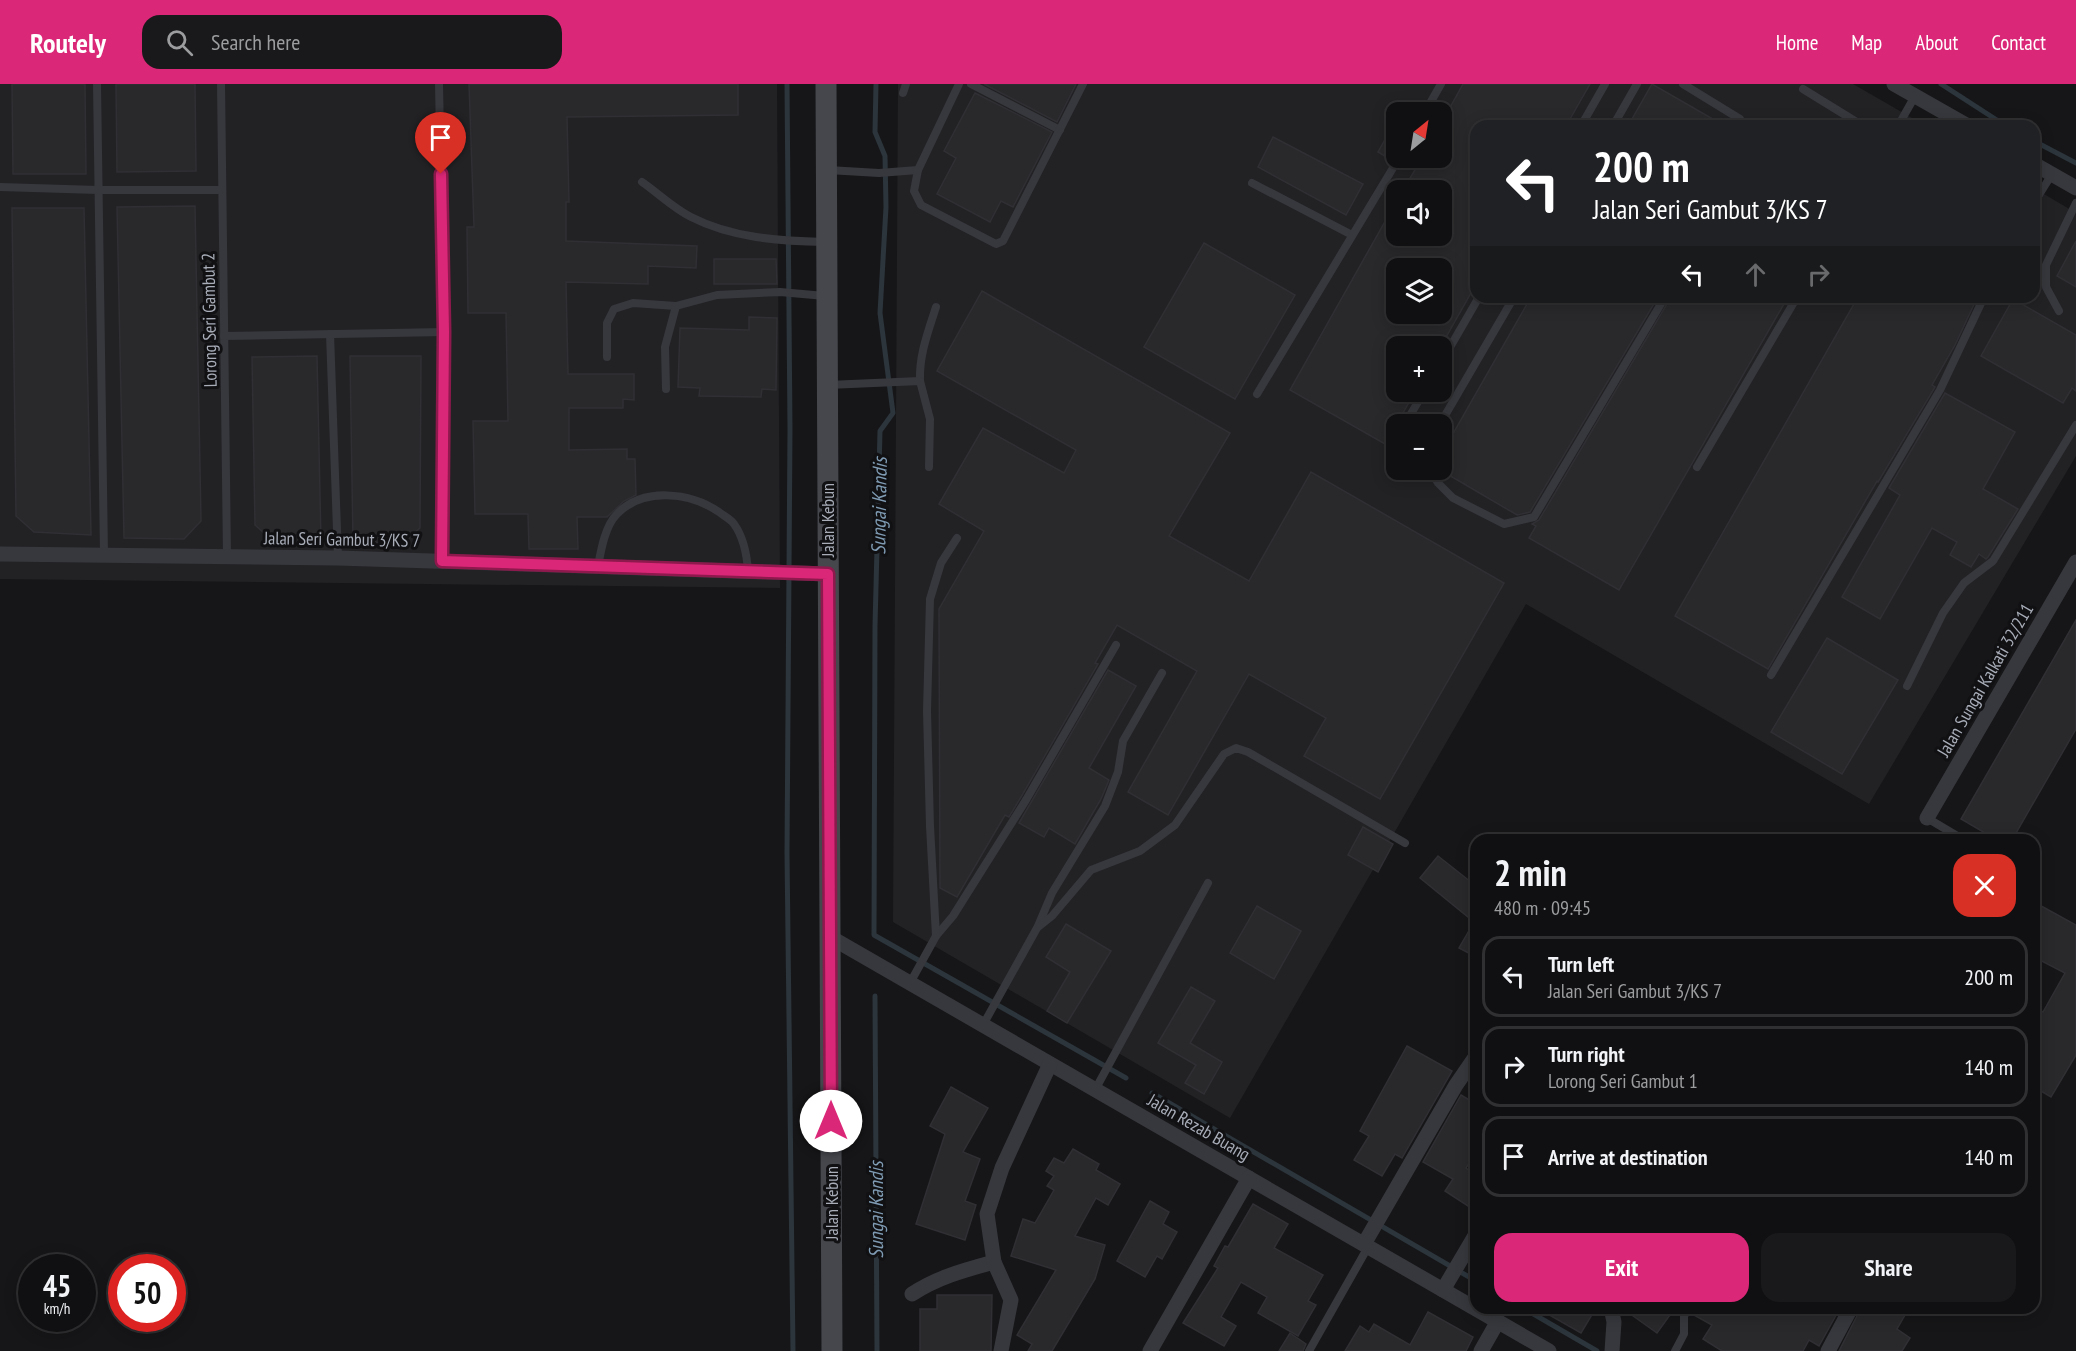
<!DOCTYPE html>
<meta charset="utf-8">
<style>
:root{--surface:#101012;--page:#19191b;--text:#f1f3f6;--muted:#9c9d9f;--line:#303032;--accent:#db2777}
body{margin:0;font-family:"PT Sans Narrow",sans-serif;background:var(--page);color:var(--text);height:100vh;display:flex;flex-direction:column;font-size:22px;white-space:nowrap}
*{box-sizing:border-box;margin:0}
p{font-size:20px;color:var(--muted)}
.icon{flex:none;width:33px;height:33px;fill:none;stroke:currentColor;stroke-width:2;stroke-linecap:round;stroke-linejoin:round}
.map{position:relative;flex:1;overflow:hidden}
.drawer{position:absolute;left:1470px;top:750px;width:570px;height:480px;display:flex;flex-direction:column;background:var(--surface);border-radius:18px;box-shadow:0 3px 15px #0003,0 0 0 2px var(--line)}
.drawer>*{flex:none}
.banner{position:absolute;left:1470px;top:36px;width:570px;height:183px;border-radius:18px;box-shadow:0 3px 15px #0003,0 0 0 2px var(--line);background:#202124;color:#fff;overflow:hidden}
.needle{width:39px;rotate:30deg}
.controls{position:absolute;left:1386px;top:18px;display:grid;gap:12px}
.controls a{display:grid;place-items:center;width:66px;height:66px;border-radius:12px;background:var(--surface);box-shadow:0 3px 15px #0003,0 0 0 2px var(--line);font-size:30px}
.speed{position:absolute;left:18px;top:1170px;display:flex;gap:12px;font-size:30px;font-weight:700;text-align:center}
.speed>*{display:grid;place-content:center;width:78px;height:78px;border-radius:50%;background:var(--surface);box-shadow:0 3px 15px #0003,0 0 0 2px var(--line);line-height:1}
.speed small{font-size:15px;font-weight:400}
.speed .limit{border:9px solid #d22;background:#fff;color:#111}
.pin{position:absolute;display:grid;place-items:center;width:51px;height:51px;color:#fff;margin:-62px -26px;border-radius:50% 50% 50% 0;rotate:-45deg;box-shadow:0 0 6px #0007}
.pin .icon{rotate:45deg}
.me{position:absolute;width:66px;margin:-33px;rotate:0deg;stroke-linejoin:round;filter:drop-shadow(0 0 4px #0008)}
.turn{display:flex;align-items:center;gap:21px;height:126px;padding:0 24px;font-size:27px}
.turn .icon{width:78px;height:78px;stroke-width:2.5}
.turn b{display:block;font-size:42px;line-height:51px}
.lanes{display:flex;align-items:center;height:57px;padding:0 24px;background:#0003;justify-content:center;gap:30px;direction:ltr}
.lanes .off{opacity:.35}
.round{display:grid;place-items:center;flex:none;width:63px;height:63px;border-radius:18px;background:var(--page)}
.head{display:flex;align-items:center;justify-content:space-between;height:102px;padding:0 24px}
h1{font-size:36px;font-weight:600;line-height:45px}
.action{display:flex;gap:12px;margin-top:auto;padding:12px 24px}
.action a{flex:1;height:69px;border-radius:18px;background:var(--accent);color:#fff;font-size:24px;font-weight:600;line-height:69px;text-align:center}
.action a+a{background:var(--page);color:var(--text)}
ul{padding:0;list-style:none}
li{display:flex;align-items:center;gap:18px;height:81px;margin:0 12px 9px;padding:0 12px;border:3px solid var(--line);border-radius:18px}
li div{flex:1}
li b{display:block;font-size:22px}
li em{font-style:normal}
header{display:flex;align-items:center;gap:36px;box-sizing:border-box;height:84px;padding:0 30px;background:var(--accent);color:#fff}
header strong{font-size:28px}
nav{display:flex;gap:33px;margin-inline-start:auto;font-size:21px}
.search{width:420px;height:54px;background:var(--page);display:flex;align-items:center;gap:15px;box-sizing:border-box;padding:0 21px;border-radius:18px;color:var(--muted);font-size:22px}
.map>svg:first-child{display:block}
.built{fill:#222225;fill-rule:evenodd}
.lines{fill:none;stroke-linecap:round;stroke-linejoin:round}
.stream{stroke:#2c353c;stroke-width:5}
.building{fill:#29292c;stroke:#303034;stroke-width:1.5;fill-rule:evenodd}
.lane{stroke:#37383d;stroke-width:8}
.street{stroke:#37383d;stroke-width:15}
.secondary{stroke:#45474d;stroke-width:21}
.route-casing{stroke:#8e194d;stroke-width:15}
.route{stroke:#db2777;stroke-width:10}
.labels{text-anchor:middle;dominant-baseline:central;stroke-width:6;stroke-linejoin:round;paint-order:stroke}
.street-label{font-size:18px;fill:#a8adb8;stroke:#111113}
.water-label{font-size:20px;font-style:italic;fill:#7f9bb3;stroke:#111113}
</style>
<header>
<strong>Routely</strong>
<div class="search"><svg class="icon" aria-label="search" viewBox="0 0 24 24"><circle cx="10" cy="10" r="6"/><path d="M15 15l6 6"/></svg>Search here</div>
<nav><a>Home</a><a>Map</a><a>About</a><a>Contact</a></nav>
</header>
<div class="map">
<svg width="2076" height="1267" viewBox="0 0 2076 1267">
<rect width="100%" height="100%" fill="#161618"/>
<g class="built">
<path d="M0 0H777L780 504 0 495Z"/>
<path d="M898 0H1853L1926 42H1476V213H2034V104L2076 129V372L1869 720 1526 520 1230 1034 893 838ZM1396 28H1442V74H1396ZM1396 106H1442V152H1396ZM1396 184H1442V230H1396ZM1396 262H1442V308H1396ZM1396 340H1442V386H1396Z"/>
</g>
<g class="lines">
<g class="stream">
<path d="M787 0 790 345 787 769 793 1267"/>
<path d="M876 0 875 48 885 72 886 123 880 229 893 329 880 347 875 542 874 851 1126 994"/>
<path d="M1941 0 2006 42"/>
<path d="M2034 57 2076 79"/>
<path d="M875 912 877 1267"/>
<path d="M1152 1009 1476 1197"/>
<path d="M1523 1224 1597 1267"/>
</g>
</g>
<g class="building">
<path d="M12 0H85L86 90H13Z"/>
<path d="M116 0H195L196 87 117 88Z"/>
<path d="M469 0H738V31L567 33 569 118H566V157L697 162 696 184 648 182V200L566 198 568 290H634V316L623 315V324H569V366L627 365V375H635L636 411 624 417 607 433H577L578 465H529L528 430H475L473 337H508L506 229H468L467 143H474Z"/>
<path d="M984 0H1076L1057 38Z"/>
<path d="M1463 0H1590L1566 42H1476V200L1441 262H1396V308H1415L1385 360 1290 306 1396 118V152H1442V106H1403L1422 74H1442V38ZM1396 184H1442V230H1396Z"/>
<path d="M1652 0 1725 42H1628Z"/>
<path d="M975 9 1052 48 1013 123 1001 117 990 138 937 110 956 74 944 67Z"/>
<path d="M1396 36V69L1391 76 1378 68Z"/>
<path d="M1273 53 1363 100 1346 131 1258 83Z"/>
<path d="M195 122 201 437 184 455 124 454 117 123Z"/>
<path d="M12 124H84L91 451 34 448 16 432Z"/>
<path d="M2076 157V203L2057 192Z"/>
<path d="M1204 159 1295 211 1235 315 1144 263Z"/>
<path d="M714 175H776L777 200H714Z"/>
<path d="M982 207 1230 349 1169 452 1249 497 1311 388 1504 499 1380 715 1304 672 1326 634 1249 590 1168 731 1128 708 1197 587 1117 541 1095 579 1098 580 1021 713 1009 733 1005 731 957 813 940 804 939 525 984 447 939 420 983 344 1064 389 1076 366 937 287Z"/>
<path d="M1531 213H1658L1530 428 1517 431 1442 387V369Z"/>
<path d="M1671 213H1788L1619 506 1529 454 1536 442 1532 440 1539 436Z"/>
<path d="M1858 213H1971L1976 216 1955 261 1932 301 1935 303 1878 398 1877 397 1768 585 1675 532Z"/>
<path d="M2013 215 2076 251V307L2072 304 2063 319 1981 272Z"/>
<path d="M749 233 777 234 776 306 762 305 761 313 699 312 700 304 678 303 680 244 749 246Z"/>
<path d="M317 272 321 458H274L255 441 252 273Z"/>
<path d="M350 272H421L420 444 403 459 353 458Z"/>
<path d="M1945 309 2015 348 1983 405 2018 425 1988 473 1986 475 1979 470 1971 483 1950 471 1957 458 1932 444 1880 535 1842 513 1900 411 1889 404Z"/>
<path d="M2076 536V645L2012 756H1997L1961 735Z"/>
<path d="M1827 554 1898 596 1842 690 1771 648Z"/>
<path d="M1108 586 1136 602 1089 684 1109 696 1101 715 1075 760 1049 744 1044 753 1019 739Z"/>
<path d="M1363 743 1393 760 1378 788 1348 771Z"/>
<path d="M1438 772 1476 802V873L1459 864 1474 838 1420 794Z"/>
<path d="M2034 818 2076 841V971L2051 1013 2034 1003V922L2043 928 2065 889 2034 873Z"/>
<path d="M1257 822 1301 847 1274 895 1230 869Z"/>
<path d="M1066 840 1111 867 1067 939 1047 927 1070 888 1046 873Z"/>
<path d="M1191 903 1215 917 1190 959 1222 978 1204 1010 1185 999 1196 981 1158 959Z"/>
<path d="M1407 962 1452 987 1402 1074 1395 1070 1382 1092 1354 1076 1369 1052 1360 1047Z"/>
<path d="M951 1003 988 1024 963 1068 980 1075 965 1117 976 1121 965 1156 916 1140 945 1050 930 1042Z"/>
<path d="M1461 1011 1476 1020V1068L1466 1084 1476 1091V1110L1468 1122 1445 1107 1453 1095 1423 1078Z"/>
<path d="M1073 1065 1099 1080 1096 1086 1120 1100 1108 1121 1096 1114 1075 1152 1105 1161 1095 1195 1052 1267H1028L1032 1260 1017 1251 1056 1186 1011 1172 1023 1135 1035 1139 1054 1106 1047 1102 1054 1092 1046 1087 1054 1074 1064 1079Z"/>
<path d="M1150 1117 1169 1128 1163 1140 1177 1148 1162 1175 1157 1172 1145 1193 1117 1177Z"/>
<path d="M1253 1120 1288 1140 1274 1164 1323 1191 1308 1217 1316 1221 1298 1252 1258 1229 1267 1213 1241 1198 1221 1233 1236 1242 1224 1262 1183 1239 1218 1184 1214 1182 1225 1162 1228 1163Z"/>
<path d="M937 1211H992L991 1267H920V1225H937Z"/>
<path d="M1537 1224H1596L1581 1249Z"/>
<path d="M1622 1224H1675L1657 1249Z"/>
<path d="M1695 1224H1840L1819 1262 1809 1256 1803 1267H1722L1703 1255 1712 1241 1692 1230Z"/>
<path d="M1861 1224H1909L1897 1245 1910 1254 1902 1267H1839Z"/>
<path d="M1428 1228 1473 1253 1466 1267H1345L1360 1242 1369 1248 1374 1240 1410 1261Z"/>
<path d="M1290 1249 1306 1260 1303 1267H1279Z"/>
</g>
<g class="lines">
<g class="lane">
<path d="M97 0 104 470"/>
<path d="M221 0 227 472"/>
<path d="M439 0 444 248 442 477"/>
<path d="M971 0 1060 46"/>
<path d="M1683 0 1740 35 1744 42"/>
<path d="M1803 5 1863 42"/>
<path d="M903 9 906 0"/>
<path d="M1425 28 1441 0"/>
<path d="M1581 42 1605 0"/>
<path d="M1613 42 1637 0"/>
<path d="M1898 42 1915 12"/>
<path d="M828 86 879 89 918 86 959 0"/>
<path d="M918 86 914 107 921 121 996 160 1003 157 1083 0"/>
<path d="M642 98C658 109 673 124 691 133 732 154 779 157 825 158"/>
<path d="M1252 99 1352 151"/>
<path d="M0 103 98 106H222"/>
<path d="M2034 119 2052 90"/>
<path d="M2059 227 2046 203V181L2076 119"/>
<path d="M330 250 338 474"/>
<path d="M224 252 444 248"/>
<path d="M607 273V239L614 225 633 219 676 222"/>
<path d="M1442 277 1479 213"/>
<path d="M920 297C919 271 928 248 936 223"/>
<path d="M828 301 920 297 930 335 929 383"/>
<path d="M666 305 665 263 676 222 717 211 780 208 825 212"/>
<path d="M1257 310 1399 74"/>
<path d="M1406 338 1424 308"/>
<path d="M1440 340 1514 213"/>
<path d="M1697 383 1797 213"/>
<path d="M1430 386 1438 399 1453 414 1504 440 1534 433 1665 213"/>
<path d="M598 482C601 466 605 442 617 430 643 403 690 408 719 428 724 432 731 435 734 440 744 454 747 470 748 488"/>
<path d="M1771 591 1940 306 1984 213"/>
<path d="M1907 602 1943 529 1964 499 1993 477 2076 341"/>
<path d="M1927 734 1964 756"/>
<path d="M1038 842 1052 809 1105 722 1118 688 1123 657 1162 589"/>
<path d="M936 852 953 832 1026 716 1116 561"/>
<path d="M910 899 936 852 930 742 927 627 930 515 941 479 957 454"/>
<path d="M983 941 1037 844 1052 832 1091 786 1140 767 1175 741 1224 670 1236 664 1248 668 1405 759"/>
<path d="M1095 1006 1208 799"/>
<path d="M1309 1267 1368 1163"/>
<path d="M1675 1267 1684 1250V1232L1689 1224"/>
</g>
<g class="street">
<path d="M1894 0 1968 42"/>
<path d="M2034 80 2076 104"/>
<path d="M0 470 338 474 828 490"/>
<path d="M1927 734 2076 478"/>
<path d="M830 853 1549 1267"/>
<path d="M1364 1160 1456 1001 1476 972"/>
<path d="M1443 1206 1476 1150"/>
<path d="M912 1210C938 1193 965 1186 994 1178"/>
<path d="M1611 1224 1614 1238 1612 1267"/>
<path d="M1001 1267 1011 1216 994 1178 987 1130 1002 1084 1050 980"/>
<path d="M1150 1267 1249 1094"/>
<path d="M1481 1267 1498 1237"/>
<path d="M1828 1267 1851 1224"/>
</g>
<path class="secondary" d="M826 0 832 1267"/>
</g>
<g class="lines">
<g class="route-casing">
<path id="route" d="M441 90 444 248 442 477 828 490 831 1037"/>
</g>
<use href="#route" class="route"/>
</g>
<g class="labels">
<g class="street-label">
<text transform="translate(209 236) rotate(-91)">Lorong Seri Gambut 2</text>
<text transform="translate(827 436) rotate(-90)">Jalan Kebun</text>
<text transform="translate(342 455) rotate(1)">Jalan Seri Gambut 3/KS 7</text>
<text transform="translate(1985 596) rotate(-60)">Jalan Sungai Kalkati 32/211</text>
<text transform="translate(1199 1043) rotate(30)">Jalan Rezab Buang</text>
<text transform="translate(831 1119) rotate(-90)">Jalan Kebun</text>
</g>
<g class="water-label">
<text transform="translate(879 422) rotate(-89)">Sungai Kandis</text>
<text transform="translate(876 1126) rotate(-90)">Sungai Kandis</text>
</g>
</g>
</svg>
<div class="controls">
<a><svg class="needle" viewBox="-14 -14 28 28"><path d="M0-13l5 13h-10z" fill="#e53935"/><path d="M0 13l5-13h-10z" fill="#9c9d9f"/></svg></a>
<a><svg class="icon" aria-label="sound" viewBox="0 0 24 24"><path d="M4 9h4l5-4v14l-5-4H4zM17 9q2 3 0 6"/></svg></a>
<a><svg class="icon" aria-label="layers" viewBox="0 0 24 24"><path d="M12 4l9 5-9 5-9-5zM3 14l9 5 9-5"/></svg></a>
<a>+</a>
<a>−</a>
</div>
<div class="speed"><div>45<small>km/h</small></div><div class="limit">50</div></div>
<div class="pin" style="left:441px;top:90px;background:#d93025"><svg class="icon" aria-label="arrive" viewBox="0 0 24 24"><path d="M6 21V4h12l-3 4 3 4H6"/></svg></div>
<svg class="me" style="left:831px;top:1037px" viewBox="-20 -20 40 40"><circle r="19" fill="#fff"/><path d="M0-13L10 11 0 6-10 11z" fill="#db2777"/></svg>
<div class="banner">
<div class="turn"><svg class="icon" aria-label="left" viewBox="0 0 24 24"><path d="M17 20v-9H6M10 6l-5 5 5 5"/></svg><div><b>200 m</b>Jalan Seri Gambut 3/KS 7</div></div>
<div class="lanes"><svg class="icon" aria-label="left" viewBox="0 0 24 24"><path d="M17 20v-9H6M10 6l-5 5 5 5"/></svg><svg class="icon off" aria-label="ahead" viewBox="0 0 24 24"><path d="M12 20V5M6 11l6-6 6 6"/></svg><svg class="icon off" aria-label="right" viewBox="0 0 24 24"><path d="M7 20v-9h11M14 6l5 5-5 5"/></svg></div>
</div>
<section class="drawer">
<div class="head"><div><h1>2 min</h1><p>480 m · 09:45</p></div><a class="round" style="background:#d93025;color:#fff"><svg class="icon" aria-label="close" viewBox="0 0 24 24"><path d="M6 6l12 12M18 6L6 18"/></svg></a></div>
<ul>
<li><svg class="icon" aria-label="left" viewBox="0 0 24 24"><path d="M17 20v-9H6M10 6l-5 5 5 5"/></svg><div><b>Turn left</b><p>Jalan Seri Gambut 3/KS 7</p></div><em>200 m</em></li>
<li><svg class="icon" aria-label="right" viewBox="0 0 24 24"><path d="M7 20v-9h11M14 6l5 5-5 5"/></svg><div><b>Turn right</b><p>Lorong Seri Gambut 1</p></div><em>140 m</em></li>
<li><svg class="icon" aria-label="arrive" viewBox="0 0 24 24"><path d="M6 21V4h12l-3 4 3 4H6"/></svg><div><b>Arrive at destination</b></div><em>140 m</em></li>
</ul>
<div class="action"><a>Exit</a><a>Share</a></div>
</section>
</div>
